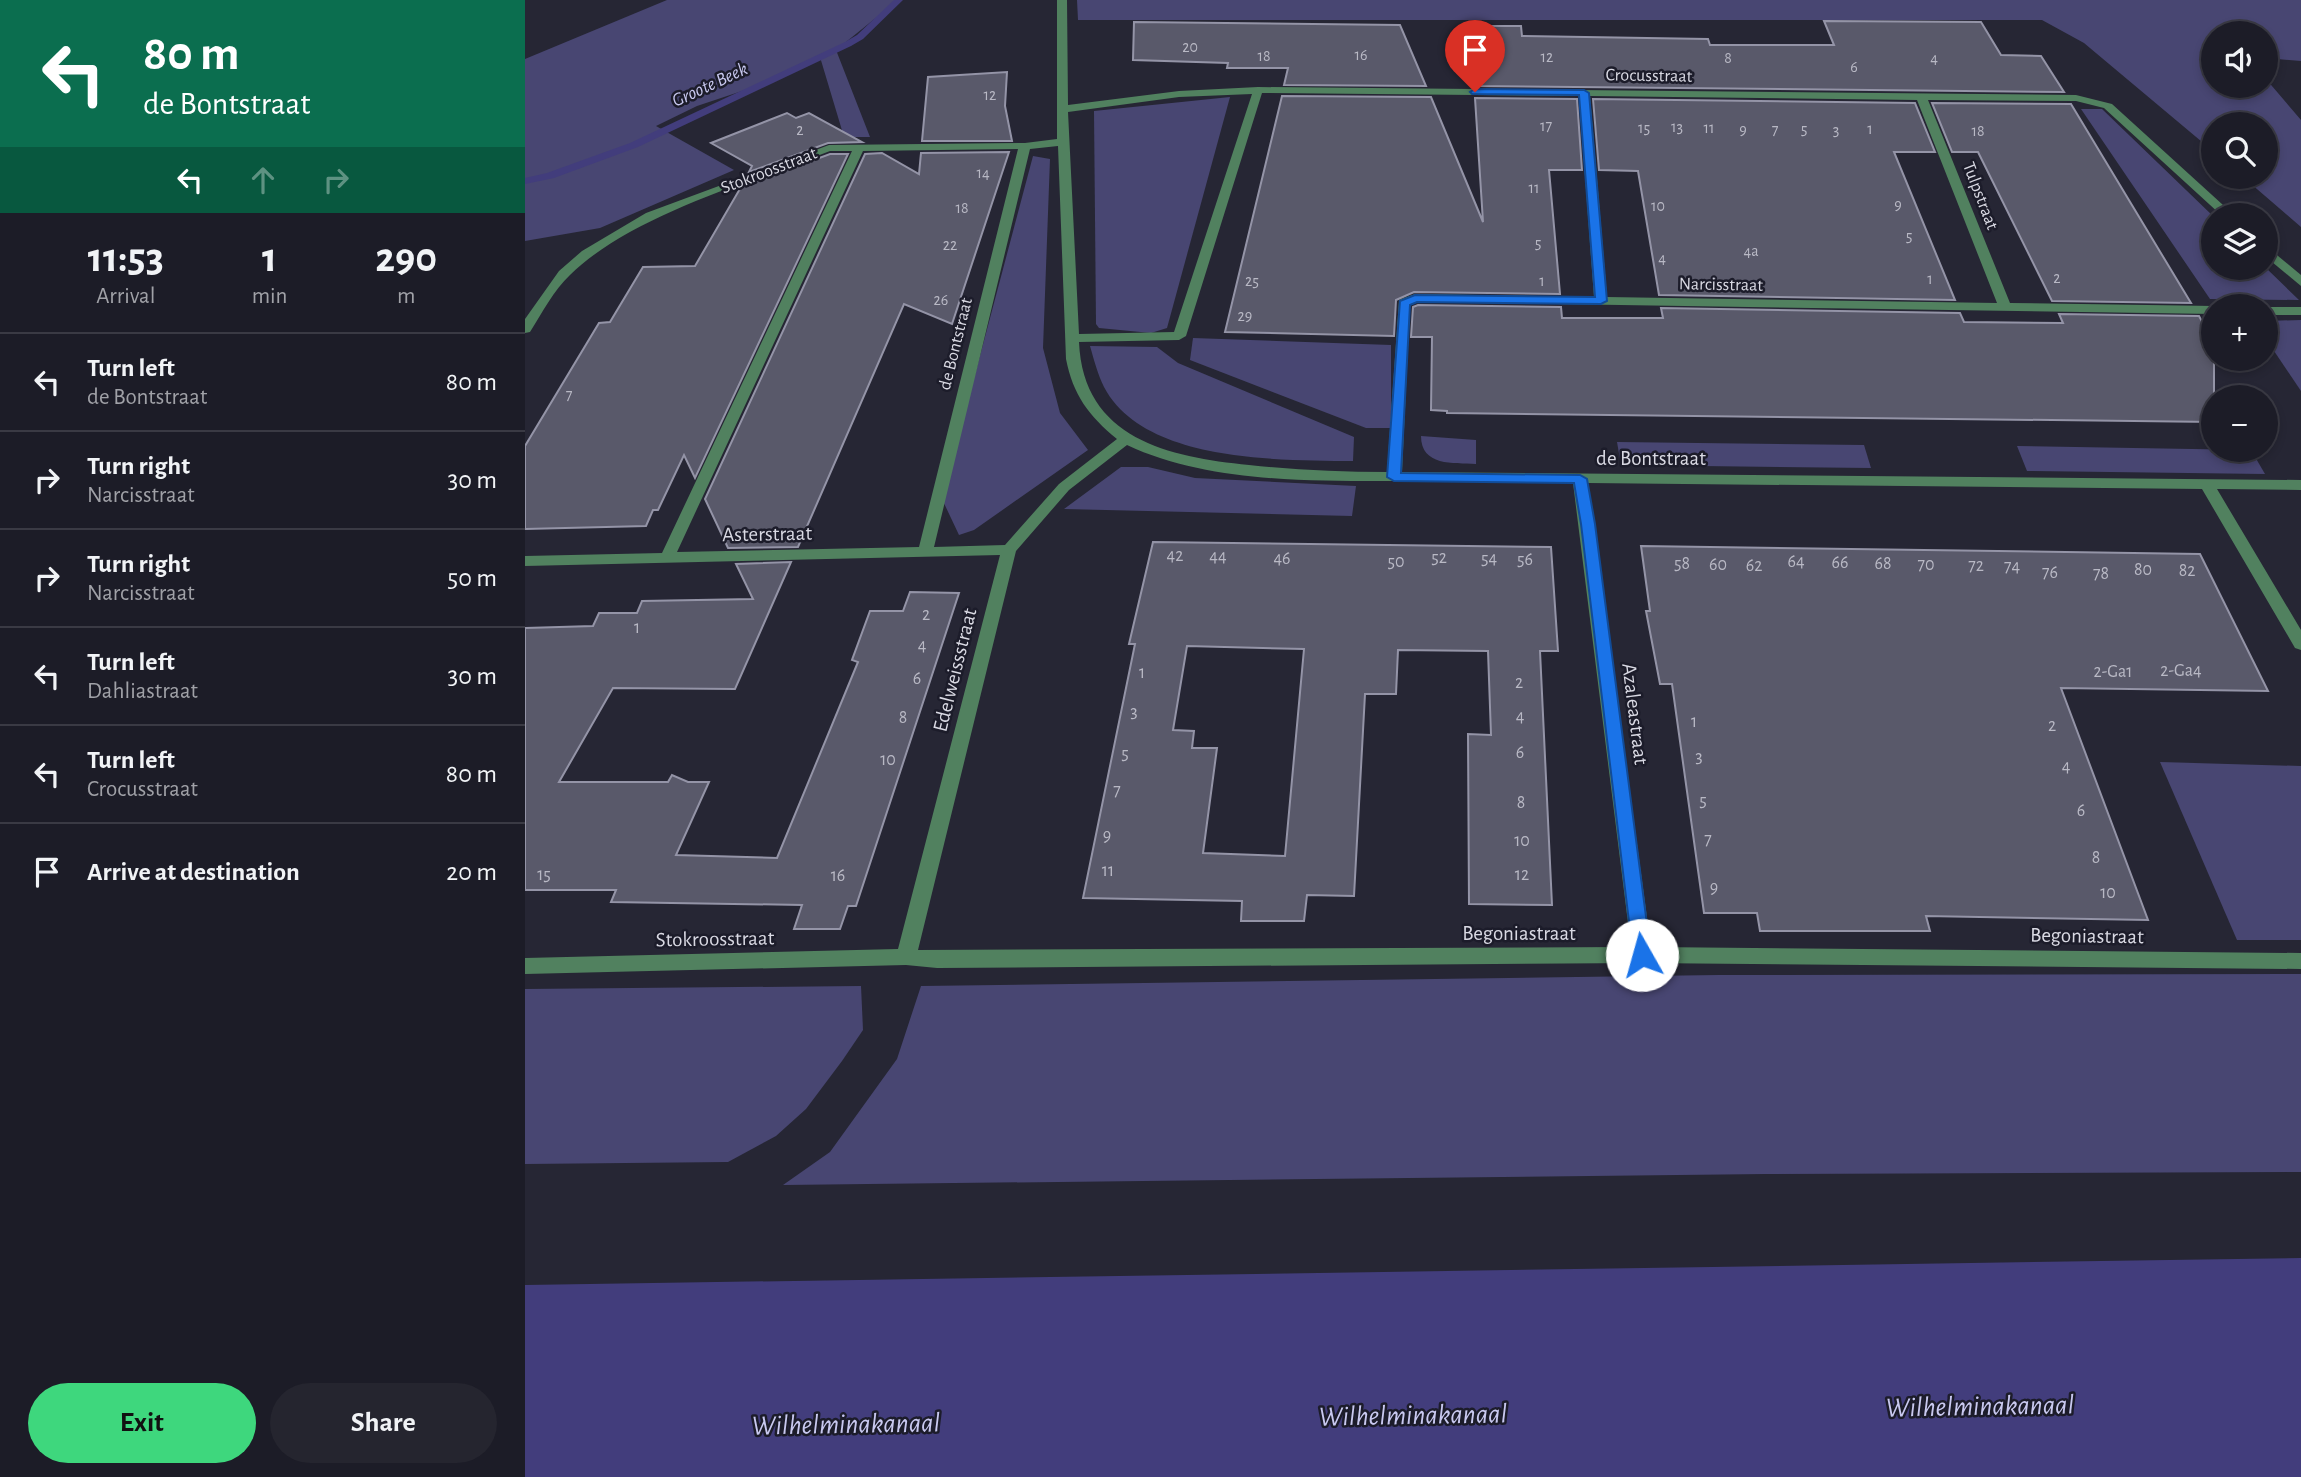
<!DOCTYPE html>
<meta charset="utf-8">
<style>
:root{--surface:#1c1c27;--page:#25252f;--text:#f1f3f6;--muted:#a0a1a7;--line:#3a3a44;--accent:#3ed77d}
body{margin:0;font-family:"Alegreya Sans",sans-serif;background:var(--page);color:var(--text);height:100vh;display:flex;flex-direction:column;font-size:26px;white-space:nowrap}
*{box-sizing:border-box;margin:0}
p{font-size:23px;color:var(--muted)}
.icon{flex:none;width:38px;height:38px;fill:none;stroke:currentColor;stroke-width:2;stroke-linecap:round;stroke-linejoin:round}
.map{position:relative;flex:1;overflow:hidden}
.details{display:flex;flex-direction:column;background:var(--surface);width:525px}
.details>*{flex:none}
.banner{background:#0b6e4f;color:#fff;overflow:hidden}
.controls{position:absolute;left:1676px;top:21px;display:grid;gap:14px}
.controls a{display:grid;place-items:center;width:77px;height:77px;border-radius:50%;background:var(--surface);box-shadow:0 4px 10px #0003,0 0 0 2px var(--line);font-size:35px}
.pin{position:absolute;display:grid;place-items:center;width:60px;height:60px;color:#fff;margin:-72px -30px;border-radius:50% 50% 50% 0;rotate:-45deg;box-shadow:0 0 7px #0007}
.pin .icon{rotate:45deg}
.me{position:absolute;width:77px;margin:-38px;rotate:353deg;stroke-linejoin:round;filter:drop-shadow(0 0 5px #0008)}
.turn{display:flex;align-items:center;gap:24px;height:147px;padding:0 28px;font-size:32px}
.turn .icon{width:91px;height:91px;stroke-width:2.5}
.turn b{display:block;font-size:49px;line-height:60px}
.lanes{display:flex;align-items:center;height:66px;padding:0 28px;background:#0003;justify-content:center;gap:35px;direction:ltr}
.lanes .off{opacity:.35}
.eta{display:flex;justify-content:space-evenly;align-items:center;height:119px;text-align:center}
.eta b{font-size:42px;font-weight:700;line-height:49px}
.button{display:flex;gap:14px;margin-top:auto;padding:14px 28px}
.button a{flex:1;height:80px;border-radius:42px;background:var(--accent);color:#111;font-size:28px;font-weight:700;line-height:80px;text-align:center}
.button a+a{background:var(--page);color:var(--text)}
ul{padding:0;list-style:none}
li{display:flex;align-items:center;gap:21px;height:98px;padding:0 28px;border-top:2px solid var(--line)}
li div{flex:1}
li b{display:block;font-size:26px}
li em{font-style:normal}
main{display:flex;flex:1;min-height:0}
.map>svg:first-child{display:block}
.green{fill:#484672}
.water{fill:#423d7c}
.lines{fill:none;stroke-linecap:round;stroke-linejoin:round}
.stream{fill:#423d7c;fill-rule:evenodd}
.building{fill:#59596a;stroke:#9494a7;stroke-width:2;fill-rule:evenodd}
.minor{fill:#51815f;fill-rule:evenodd}
.route{fill:#1a73e8;stroke:#114b97;stroke-width:2}
.labels{text-anchor:middle;dominant-baseline:central;stroke-width:5;stroke-linejoin:round;paint-order:stroke}
.far-number-label{font-size:16px;fill:#b9b9c5}
.far-street-label{font-size:18px;fill:#d9d9e3;stroke:#1c1c2a}
.number-label{font-size:18px;fill:#b9b9c5}
.far-water-label{font-size:19px;font-style:italic;fill:#c9c9f0;stroke:#1c1c2a}
.street-label{font-size:21px;fill:#d9d9e3;stroke:#1c1c2a}
.near-water-label{font-size:28px;font-style:italic;fill:#c9c9f0;stroke:#1c1c2a}
</style>
<main>
<section class="details">
<div class="banner">
<div class="turn"><svg class="icon" aria-label="left" viewBox="0 0 24 24"><path d="M17 20v-9H6M10 6l-5 5 5 5"/></svg><div><b>80 m</b>de Bontstraat</div></div>
<div class="lanes"><svg class="icon" aria-label="left" viewBox="0 0 24 24"><path d="M17 20v-9H6M10 6l-5 5 5 5"/></svg><svg class="icon off" aria-label="ahead" viewBox="0 0 24 24"><path d="M12 20V5M6 11l6-6 6 6"/></svg><svg class="icon off" aria-label="right" viewBox="0 0 24 24"><path d="M7 20v-9h11M14 6l5 5-5 5"/></svg></div>
</div>
<div class="eta">
<div><b>11:53</b><p>Arrival</p></div>
<div><b>1</b><p>min</p></div>
<div><b>290</b><p>m</p></div>
</div>
<ul>
<li><svg class="icon" aria-label="left" viewBox="0 0 24 24"><path d="M17 20v-9H6M10 6l-5 5 5 5"/></svg><div><b>Turn left</b><p>de Bontstraat</p></div><em>80 m</em></li>
<li><svg class="icon" aria-label="right" viewBox="0 0 24 24"><path d="M7 20v-9h11M14 6l5 5-5 5"/></svg><div><b>Turn right</b><p>Narcisstraat</p></div><em>30 m</em></li>
<li><svg class="icon" aria-label="right" viewBox="0 0 24 24"><path d="M7 20v-9h11M14 6l5 5-5 5"/></svg><div><b>Turn right</b><p>Narcisstraat</p></div><em>50 m</em></li>
<li><svg class="icon" aria-label="left" viewBox="0 0 24 24"><path d="M17 20v-9H6M10 6l-5 5 5 5"/></svg><div><b>Turn left</b><p>Dahliastraat</p></div><em>30 m</em></li>
<li><svg class="icon" aria-label="left" viewBox="0 0 24 24"><path d="M17 20v-9H6M10 6l-5 5 5 5"/></svg><div><b>Turn left</b><p>Crocusstraat</p></div><em>80 m</em></li>
<li><svg class="icon" aria-label="arrive" viewBox="0 0 24 24"><path d="M6 21V4h12l-3 4 3 4H6"/></svg><div><b>Arrive at destination</b></div><em>20 m</em></li>
</ul>
<div class="button"><a>Exit</a><a>Share</a></div>
</section>
<div class="map">
<svg width="1776" height="1477" viewBox="0 0 1776 1477">
<rect width="100%" height="100%" fill="#262634"/>
<g class="green">
<path d="M142 0H373L311 50 345 137H319L295 57 226 88 172 106 131 126 209 170 75 228 0 241V59Z"/>
<path d="M552 0H1776V61L1741 58V33H1689V86H1741V79L1776 120V227L1718 177H1741V124H1689V152L1559 43 1517 20H553Z"/>
<path d="M705 97 642 328 626 333 574 328 571 324 569 111Z"/>
<path d="M1556 109H1577L1689 217V268H1741L1774 300 1685 299Z"/>
<path d="M508 156 525 159 518 348 535 413 563 450 449 530 434 535 417 499Z"/>
<path d="M1776 320V391L1741 339V321Z"/>
<path d="M668 338 866 345V428H841L665 360Z"/>
<path d="M565 346 632 347 653 363 829 437 828 461C755 460 619 463 579 387 573 375 569 360 565 346Z"/>
<path d="M896 436 951 440V464C928 463 896 466 896 436Z"/>
<path d="M1092 442 1339 445 1346 468 1096 465Z"/>
<path d="M1492 446 1726 450 1740 474 1502 471Z"/>
<path d="M596 467H623L670 478 831 486 827 516 539 509Z"/>
<path d="M1635 762 1776 766V940H1712Z"/>
<path d="M1776 974V1172L1241 1174 258 1185 305 1152 372 1059 396 986 1193 975Z"/>
<path d="M336 986 338 1030 317 1061 281 1109 251 1136 203 1162 0 1164V989Z"/>
</g>
<path class="water" d="M1776 1258V1477H0V1285Z"/>
<g class="lines">
<path class="stream" d="M369 0H378L338 39 326 46 113 147 29 178 0 184V178L22 173 105 143 320 42 332 35Z"/>
</g>
<g class="building">
<path d="M1299 21 1456 22 1476 55 1516 56 1539 92 949 86 945 26H996L997 36 1183 39 1185 45H1309Z"/>
<path d="M609 22 875 25 901 86 759 85 763 68H702L703 63 608 60Z"/>
<path d="M482 72 480 106 487 141H397L403 77Z"/>
<path d="M757 96 906 97 958 222 950 98 1052 99 1057 170H1024L1035 294 889 292 871 300 869 336 700 332Z"/>
<path d="M1068 99 1390 103 1410 152H1369L1430 300 1134 295 1113 171 1074 170Z"/>
<path d="M1407 103 1546 104 1666 303 1527 301 1453 152H1427Z"/>
<path d="M262 113 271 118 284 113 337 142 303 143 224 172 227 166 186 143Z"/>
<path d="M484 152 427 324 379 304 273 547 203 548 180 499 340 154 357 153 394 174 396 153Z"/>
<path d="M305 154H323L170 478 159 455 133 510H128L121 526 0 529V446L74 323 85 322 118 267 170 266 216 187Z"/>
<path d="M893 305 1036 307 1037 318H1138L1136 308 1435 313 1439 322 1538 323 1534 314 1674 316 1681 329 1689 332V422L922 413V411L906 410 907 337H886L888 307Z"/>
<path d="M628 542 1026 547 1033 651H1015L1027 905 944 904 943 734 966 735 963 651 873 650 871 694H840L829 896 782 895 779 921H716L717 901 558 898 610 644H604ZM662 646 779 649 760 856 678 853 692 748H667L669 731 648 730Z"/>
<path d="M1116 546 1675 554 1743 691 1536 688 1623 920 1401 916 1405 931H1235L1232 913H1179L1147 684H1135L1121 611H1125Z"/>
<path d="M266 562 210 689 88 688 34 782H143L147 775 163 782H184L151 855 252 858 333 662 327 660 345 611H378L385 592 434 593 331 906H323L315 929H269L277 905 86 902 91 890H0V628L68 626 74 613H112L117 601 228 599 211 564Z"/>
</g>
<g class="lines">
<g class="minor">
<path d="M532 0H542L543 105 654 91 733 87 1551 95 1587 104 1709 215H1696L1579 108 1551 101 1403 100 1485 303 1689 306V314L892 302 885 305 877 472 1776 480V490L1692 489 1776 630V650L1770 648 1677 489 1063 483 1126 947 1776 953V969L1117 963 412 968 381 965 0 974V958L373 949 475 555 0 566V556L137 553 327 151H305C226 182 106 215 45 275 29 290 17 313 5 332L0 333V319L34 271 57 251 121 213 304 145 500 143 532 139ZM737 93 1054 96 1069 297 890 294 874 300 862 472C815 472 770 470 724 465 644 457 558 439 554 342L654 340 661 336ZM727 94 649 332 554 334 543 112 654 97ZM1065 96 1392 100 1472 303 1082 297ZM533 146 541 359C548 395 564 416 592 439L534 484 480 545 409 547 505 149ZM493 149 394 547 152 552 338 151ZM602 445C680 482 782 481 866 481 927 482 988 482 1048 483L1106 947 393 950 491 551 544 490Z"/>
<path d="M1741 246 1776 275V286L1741 257Z"/>
<rect x="1741" y="307" width="35" height="8"/>
</g>
</g>
<path class="route" d="M950 89 1059 90 1064 93 1082 301 1076 304 892 302 885 305 876 473 1055 475 1062 479 1070 524 1126 955 1123 960 1117 962 1110 960 1108 955 1056 524 1049 483 869 481 862 477 875 301 890 295 1070 297 1054 95 947 94 945 92Z"/>
<g class="labels">
<g class="far-number-label">
<text x="665" y="47">20</text>
<text x="836" y="55">16</text>
<text x="739" y="56">18</text>
<text x="1022" y="57">12</text>
<text x="1203" y="58">8</text>
<text x="1409" y="58">4</text>
<text x="1329" y="67">6</text>
<text x="465" y="95">12</text>
<text x="1021" y="126">17</text>
<text x="1152" y="127">13</text>
<text x="1119" y="128">15</text>
<text x="1184" y="128">11</text>
<text x="1279" y="129">5</text>
<text x="1345" y="129">1</text>
<text x="275" y="130">2</text>
<text x="1218" y="130">9</text>
<text x="1250" y="130">7</text>
<text x="1311" y="130">3</text>
<text x="1453" y="131">18</text>
<text x="458" y="173">14</text>
<text x="1009" y="188">11</text>
<text x="1373" y="205">9</text>
<text x="1133" y="206">10</text>
<text x="437" y="208">18</text>
<text x="1384" y="236">5</text>
<text x="1013" y="243">5</text>
<text x="425" y="245">22</text>
<text x="1226" y="251">4a</text>
<text x="1137" y="258">4</text>
<text x="1532" y="278">2</text>
<text x="1405" y="279">1</text>
<text x="727" y="281">25</text>
<text x="1017" y="281">1</text>
<text x="416" y="300">26</text>
<text x="720" y="316">29</text>
<text x="44" y="395">7</text>
</g>
<g class="far-street-label">
<text transform="translate(1124 76) rotate(1)">Crocusstraat</text>
<text transform="translate(244 171) rotate(-21)">Stokroosstraat</text>
<text transform="translate(1455 196) rotate(69)">Tulpstraat</text>
<text transform="translate(1196 285) rotate(1)">Narcisstraat</text>
<text transform="translate(431 344) rotate(-76)">de Bontstraat</text>
</g>
<g class="number-label">
<text x="650" y="556">42</text>
<text x="693" y="557">44</text>
<text x="914" y="558">52</text>
<text x="757" y="559">46</text>
<text x="964" y="559">54</text>
<text x="1000" y="560">56</text>
<text x="871" y="562">50</text>
<text x="1271" y="562">64</text>
<text x="1315" y="563">66</text>
<text x="1157" y="564">58</text>
<text x="1358" y="564">68</text>
<text x="1193" y="565">60</text>
<text x="1401" y="565">70</text>
<text x="1229" y="566">62</text>
<text x="1451" y="566">72</text>
<text x="1487" y="567">74</text>
<text x="1618" y="570">80</text>
<text x="1662" y="571">82</text>
<text x="1525" y="573">76</text>
<text x="1576" y="574">78</text>
<text x="401" y="615">2</text>
<text x="112" y="628">1</text>
<text x="397" y="646">4</text>
<text x="1656" y="671">2-Ga4</text>
<text x="1588" y="672">2-Ga1</text>
<text x="617" y="673">1</text>
<text x="392" y="679">6</text>
<text x="994" y="683">2</text>
<text x="609" y="712">3</text>
<text x="995" y="717">4</text>
<text x="378" y="718">8</text>
<text x="1169" y="722">1</text>
<text x="1527" y="726">2</text>
<text x="995" y="753">6</text>
<text x="600" y="754">5</text>
<text x="1174" y="757">3</text>
<text x="363" y="760">10</text>
<text x="1541" y="767">4</text>
<text x="592" y="791">7</text>
<text x="1178" y="801">5</text>
<text x="996" y="803">8</text>
<text x="1556" y="811">6</text>
<text x="582" y="836">9</text>
<text x="1183" y="840">7</text>
<text x="997" y="841">10</text>
<text x="1571" y="858">8</text>
<text x="583" y="871">11</text>
<text x="19" y="875">15</text>
<text x="997" y="875">12</text>
<text x="313" y="876">16</text>
<text x="1189" y="888">9</text>
<text x="1583" y="893">10</text>
</g>
<g class="far-water-label">
<text transform="translate(185 85) rotate(-25)">Groote Beek</text>
</g>
<g class="street-label">
<text x="1126" y="458">de Bontstraat</text>
<text transform="translate(242 534) rotate(-1)">Asterstraat</text>
<text transform="translate(430 670) rotate(-76)">Edelweissstraat</text>
<text transform="translate(1110 714) rotate(83)">Azaleastraat</text>
<text x="994" y="933">Begoniastraat</text>
<text transform="translate(1562 936) rotate(1)">Begoniastraat</text>
<text transform="translate(190 939) rotate(-1)">Stokroosstraat</text>
</g>
<g class="near-water-label">
<text transform="translate(1455 1407) rotate(-1)">Wilhelminakanaal</text>
<text transform="translate(888 1416) rotate(-1)">Wilhelminakanaal</text>
<text transform="translate(321 1425) rotate(-1)">Wilhelminakanaal</text>
</g>
</g>
</svg>
<div class="controls">
<a><svg class="icon" aria-label="sound" viewBox="0 0 24 24"><path d="M4 9h4l5-4v14l-5-4H4zM17 9q2 3 0 6"/></svg></a>
<a><svg class="icon" aria-label="search" viewBox="0 0 24 24"><circle cx="10" cy="10" r="6"/><path d="M15 15l6 6"/></svg></a>
<a><svg class="icon" aria-label="layers" viewBox="0 0 24 24"><path d="M12 4l9 5-9 5-9-5zM3 14l9 5 9-5"/></svg></a>
<a>+</a>
<a>−</a>
</div>
<div class="pin" style="left:950px;top:92px;background:#d93025"><svg class="icon" aria-label="arrive" viewBox="0 0 24 24"><path d="M6 21V4h12l-3 4 3 4H6"/></svg></div>
<svg class="me" style="left:1117px;top:955px" viewBox="-20 -20 40 40"><circle r="19" fill="#fff"/><path d="M0-13L10 11 0 6-10 11z" fill="#1a73e8"/></svg>
</div>
</main>
